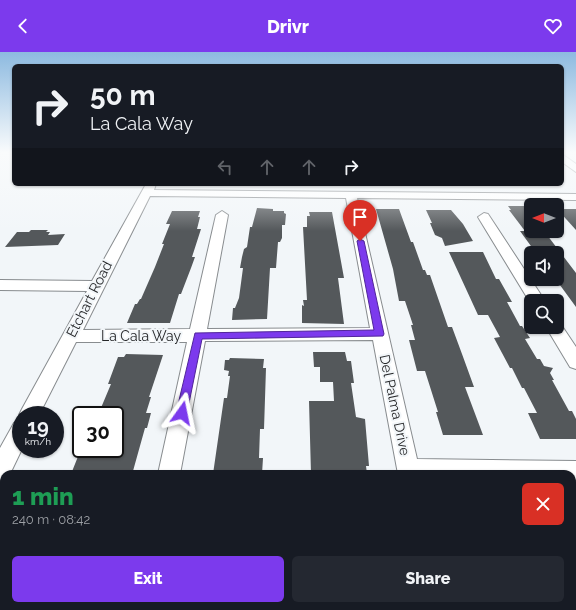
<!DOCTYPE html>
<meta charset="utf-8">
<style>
:root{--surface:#171b24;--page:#242831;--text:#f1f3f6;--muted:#9ea1a6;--accent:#7c3aed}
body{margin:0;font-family:Raleway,sans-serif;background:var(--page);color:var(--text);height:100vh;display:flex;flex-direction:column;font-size:15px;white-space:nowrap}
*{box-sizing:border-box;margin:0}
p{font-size:13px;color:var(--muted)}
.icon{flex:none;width:22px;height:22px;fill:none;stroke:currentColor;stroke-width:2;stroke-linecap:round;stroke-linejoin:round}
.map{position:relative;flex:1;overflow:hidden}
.details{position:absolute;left:0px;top:418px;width:576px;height:140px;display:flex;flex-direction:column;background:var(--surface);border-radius:12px 12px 0 0;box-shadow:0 1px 3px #0004}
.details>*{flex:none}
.guide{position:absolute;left:12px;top:12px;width:552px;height:122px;border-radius:6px;box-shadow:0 1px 3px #0004;background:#171b24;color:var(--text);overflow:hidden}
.needle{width:26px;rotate:270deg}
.fabs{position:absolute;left:524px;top:146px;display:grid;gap:8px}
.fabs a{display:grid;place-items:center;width:40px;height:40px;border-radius:6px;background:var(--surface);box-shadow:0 1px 3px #0004;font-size:20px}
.speed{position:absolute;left:12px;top:354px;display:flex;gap:8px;font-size:20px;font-weight:700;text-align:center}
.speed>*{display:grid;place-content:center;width:52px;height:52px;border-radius:50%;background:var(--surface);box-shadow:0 1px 3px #0004;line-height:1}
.speed small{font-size:10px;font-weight:400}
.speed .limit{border:2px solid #111;border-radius:6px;background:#fff;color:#111}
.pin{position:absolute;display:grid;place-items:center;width:34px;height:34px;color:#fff;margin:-41px -17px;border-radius:50% 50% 50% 0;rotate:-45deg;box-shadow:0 0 4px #0007}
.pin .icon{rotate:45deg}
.me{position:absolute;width:44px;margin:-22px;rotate:12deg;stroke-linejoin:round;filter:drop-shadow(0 0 3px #0008)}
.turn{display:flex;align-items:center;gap:14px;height:84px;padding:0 12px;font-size:18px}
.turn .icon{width:52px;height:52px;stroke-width:2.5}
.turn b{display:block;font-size:28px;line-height:34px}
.lanes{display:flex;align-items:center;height:38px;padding:0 12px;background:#0003;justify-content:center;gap:20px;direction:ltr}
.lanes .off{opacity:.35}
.round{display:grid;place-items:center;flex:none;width:42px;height:42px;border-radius:6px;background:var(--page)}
.overview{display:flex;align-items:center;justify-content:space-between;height:68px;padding:0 12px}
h1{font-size:24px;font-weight:800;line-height:30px;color:#1e9e55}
.action{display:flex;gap:8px;margin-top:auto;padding:8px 12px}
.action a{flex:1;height:46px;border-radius:6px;background:var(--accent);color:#fff;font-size:16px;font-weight:800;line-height:46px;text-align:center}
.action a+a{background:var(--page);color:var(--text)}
header{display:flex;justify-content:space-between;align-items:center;height:52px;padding:0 12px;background:var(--accent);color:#fff;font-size:18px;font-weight:800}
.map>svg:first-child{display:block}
.building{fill:#54585b}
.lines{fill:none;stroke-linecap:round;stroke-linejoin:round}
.minor-casing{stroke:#888c8f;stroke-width:2}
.minor{fill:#fff;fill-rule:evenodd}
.route{fill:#7c3aed;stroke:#51269a}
.labels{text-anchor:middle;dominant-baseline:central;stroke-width:4;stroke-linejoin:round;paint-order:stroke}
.street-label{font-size:14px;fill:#252628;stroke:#f2f6f9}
</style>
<header><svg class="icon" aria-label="back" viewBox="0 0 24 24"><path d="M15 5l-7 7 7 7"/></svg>Drivr<svg class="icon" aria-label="heart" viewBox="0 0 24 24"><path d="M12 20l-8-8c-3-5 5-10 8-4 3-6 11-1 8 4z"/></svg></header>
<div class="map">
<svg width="576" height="558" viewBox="0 0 576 558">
<rect width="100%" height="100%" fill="#f2f6f9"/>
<g class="building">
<path d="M508 154H527L531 159V179H544L576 221V255L557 229V201H536L520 179H525L509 158H511Z"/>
<path d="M257 156 273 157V159H284V161L286 162 285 173H282V186L280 190H278L276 216H270L267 267 232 268 233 256H235L239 246 243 216H240L242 205 244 197 247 195 250 175H252Z"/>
<path d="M376 157H399L411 190H413L423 218H425L427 223H430L448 275H452L462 302 474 335H465L483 383H443L436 360H438L425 319H417L409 288H415L411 273H413L405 249H399L393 217Z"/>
<path d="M557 157H576V178Z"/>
<path d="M426 158H451L463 172 473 189 445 194 442 186 435 183 430 171H432Z"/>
<path d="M172 159H200L198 165H200L197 177H201L192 205H195L191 216 181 242H179L170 271H127L135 252H137L140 247H141L155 215 164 192H162L170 172H166Z"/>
<path d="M309 160H332L344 226H338L344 272 302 271V253L304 254 303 248H307L303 175H307V164H310Z"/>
<path d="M31 178H48L46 180H50L48 183 65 182 58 193 5 195 17 180H29Z"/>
<path d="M449 200H483L496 227H499L512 250H507L520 274H522L530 286 525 287 537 307H540L544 314 553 316 550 321 554 328H552L569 359H572L576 367V387H540L528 361H537L524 336H522L512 316H510L494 286 500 285 488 263H478Z"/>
<path d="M313 300H345L347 309H351L354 331H351L356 365 365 367 369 414H366L367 422H311L309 349H334L333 330H320V315H314Z"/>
<path d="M126 302 163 303 149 345H151L146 361H151L147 376H145L133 419H130L129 422H71L81 397H115V363H98L111 332H108L118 305H124Z"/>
<path d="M230 306 264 307 263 316H266L264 377H260L259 406H263L262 422H213L224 346H227L230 324H228L229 319 224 318 225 308H229Z"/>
</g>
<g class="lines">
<g class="minor-casing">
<g id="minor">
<path d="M562 102 576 112V120L562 110Z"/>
<path d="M146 132H156L154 138 576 142V148L357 146 417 407 576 409V431H572V422H398L373 288 205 289 180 422H158L187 290H76L39 363H21V368L19 363 22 357 87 239 0 238V228L92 229ZM150 144 346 146 370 276 207 277 228 163 222 159 216 163 190 277 83 278Z"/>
<path d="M484 161 488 162 545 249H531V252L478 165Z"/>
<path d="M557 270 560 271 576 295V317L570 315 546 275H557Z"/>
<path d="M21 368 22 397 10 422H4V427L0 429V396L14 371Z"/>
<rect x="126" y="554" width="28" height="4"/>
<path d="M423 554H451L452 558H424Z"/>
</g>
</g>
<use href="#minor" class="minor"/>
</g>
<linearGradient id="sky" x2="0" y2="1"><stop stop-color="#8dbae0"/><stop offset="0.56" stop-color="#f9fbfc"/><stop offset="1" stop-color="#f9fbfc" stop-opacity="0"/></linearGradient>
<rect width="576" height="179" fill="url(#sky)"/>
<path class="route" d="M360 187 364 189 384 282 383 284 202 287 187 361 185 364H178L176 361 195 281 374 278 357 189Z"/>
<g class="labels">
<g class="street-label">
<text transform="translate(89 247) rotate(-63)">Etchart Road</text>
<text x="141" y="284">La Cala Way</text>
<text transform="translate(395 353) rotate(78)">Del Palma Drive</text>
</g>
</g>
</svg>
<div class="fabs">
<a><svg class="needle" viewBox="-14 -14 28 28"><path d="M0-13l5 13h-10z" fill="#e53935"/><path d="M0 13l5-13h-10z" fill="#9ea1a6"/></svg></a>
<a><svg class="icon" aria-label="sound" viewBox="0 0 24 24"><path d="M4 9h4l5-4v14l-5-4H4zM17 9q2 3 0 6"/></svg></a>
<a><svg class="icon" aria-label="search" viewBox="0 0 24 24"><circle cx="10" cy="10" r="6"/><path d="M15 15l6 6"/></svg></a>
</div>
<div class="speed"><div>19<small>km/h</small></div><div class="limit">30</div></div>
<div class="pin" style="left:360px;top:189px;background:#d93025"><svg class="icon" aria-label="arrive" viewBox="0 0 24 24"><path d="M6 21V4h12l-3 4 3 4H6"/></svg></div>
<svg class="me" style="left:182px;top:361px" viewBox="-20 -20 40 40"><path d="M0-17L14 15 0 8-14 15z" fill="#7c3aed" stroke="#fff" stroke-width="4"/></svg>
<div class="guide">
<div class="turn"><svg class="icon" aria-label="right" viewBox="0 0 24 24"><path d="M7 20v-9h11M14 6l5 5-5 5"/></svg><div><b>50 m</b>La Cala Way</div></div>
<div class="lanes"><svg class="icon off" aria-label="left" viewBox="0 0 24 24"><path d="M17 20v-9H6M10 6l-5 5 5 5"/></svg><svg class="icon off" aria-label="ahead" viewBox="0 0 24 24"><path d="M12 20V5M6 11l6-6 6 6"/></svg><svg class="icon off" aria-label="ahead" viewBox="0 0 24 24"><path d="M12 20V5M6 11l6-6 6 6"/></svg><svg class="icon" aria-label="right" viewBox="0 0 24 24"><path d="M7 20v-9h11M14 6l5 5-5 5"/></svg></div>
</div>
<section class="details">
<div class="overview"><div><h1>1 min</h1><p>240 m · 08:42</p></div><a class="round" style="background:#d93025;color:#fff"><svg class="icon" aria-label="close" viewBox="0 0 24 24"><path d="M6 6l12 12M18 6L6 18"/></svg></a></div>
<div class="action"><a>Exit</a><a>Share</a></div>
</section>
</div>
